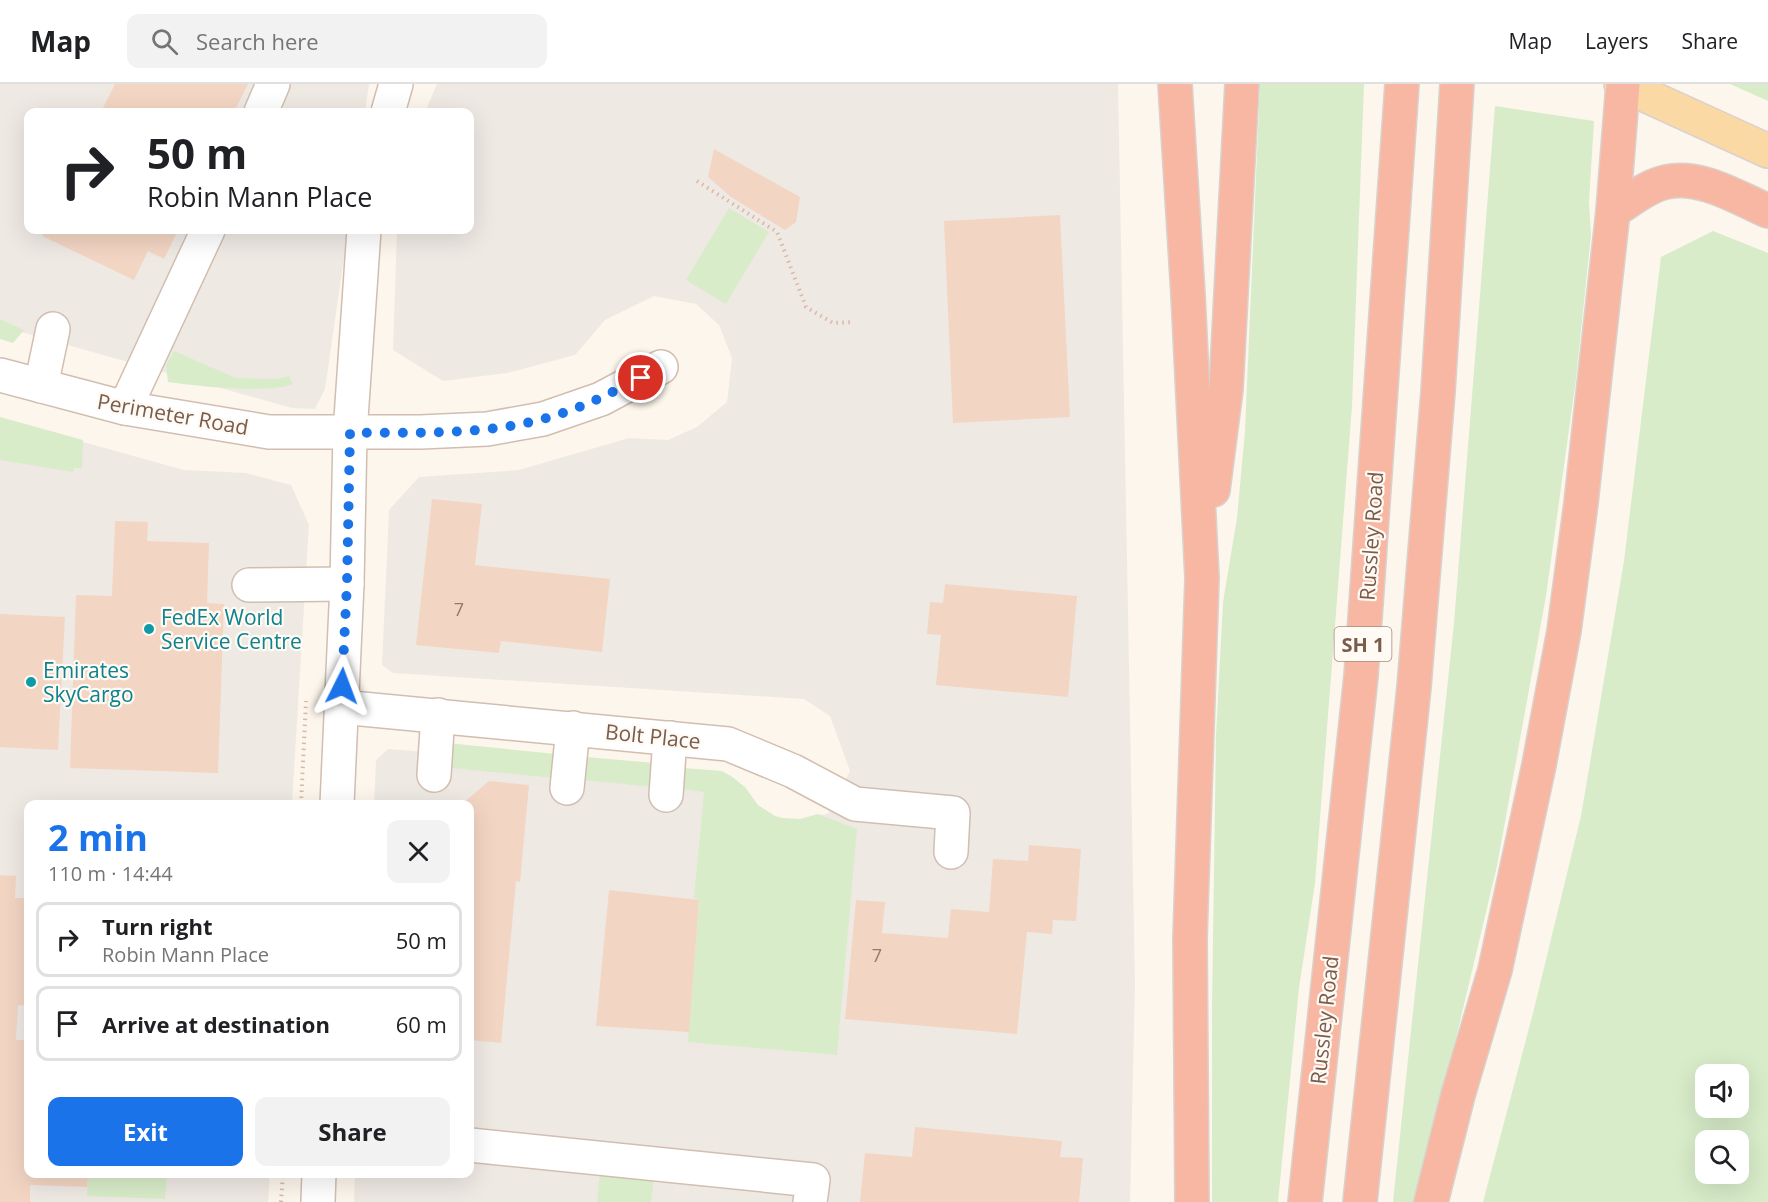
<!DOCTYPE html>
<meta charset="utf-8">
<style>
:root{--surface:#fff;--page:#f2f2f2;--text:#202124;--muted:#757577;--line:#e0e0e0;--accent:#1a73e8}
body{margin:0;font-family:"Open Sans",sans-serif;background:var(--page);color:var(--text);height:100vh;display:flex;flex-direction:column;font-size:22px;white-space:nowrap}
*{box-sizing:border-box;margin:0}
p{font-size:20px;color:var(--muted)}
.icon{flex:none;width:33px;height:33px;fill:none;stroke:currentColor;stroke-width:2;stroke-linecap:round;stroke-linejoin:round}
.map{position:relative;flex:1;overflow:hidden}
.side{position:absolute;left:24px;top:716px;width:450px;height:378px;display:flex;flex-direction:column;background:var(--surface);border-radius:12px;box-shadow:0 6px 24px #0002}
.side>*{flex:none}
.guide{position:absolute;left:24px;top:24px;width:450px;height:126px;border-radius:12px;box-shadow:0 6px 24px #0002;background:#fff;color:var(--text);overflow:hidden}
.controls{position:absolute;left:1695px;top:980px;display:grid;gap:12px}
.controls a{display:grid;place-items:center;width:54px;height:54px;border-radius:12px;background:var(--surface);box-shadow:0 6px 24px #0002;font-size:30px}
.pin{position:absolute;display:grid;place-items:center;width:51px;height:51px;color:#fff;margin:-26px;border:3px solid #fff;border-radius:50%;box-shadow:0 2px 6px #0007}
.me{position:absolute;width:66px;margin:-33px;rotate:3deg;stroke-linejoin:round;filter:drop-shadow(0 0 4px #0008)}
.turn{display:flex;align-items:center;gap:21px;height:126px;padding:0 24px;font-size:27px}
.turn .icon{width:78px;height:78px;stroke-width:2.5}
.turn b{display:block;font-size:42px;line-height:51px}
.round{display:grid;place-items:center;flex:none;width:63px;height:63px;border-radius:12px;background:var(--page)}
.summary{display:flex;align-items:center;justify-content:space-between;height:102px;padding:0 24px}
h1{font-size:36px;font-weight:700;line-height:45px;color:var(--accent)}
.action{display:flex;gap:12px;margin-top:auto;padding:12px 24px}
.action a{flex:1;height:69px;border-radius:12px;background:var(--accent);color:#fff;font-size:24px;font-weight:700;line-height:69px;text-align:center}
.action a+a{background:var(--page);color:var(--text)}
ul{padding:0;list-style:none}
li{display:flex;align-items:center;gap:18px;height:75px;margin:0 12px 9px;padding:0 12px;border:3px solid var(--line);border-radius:12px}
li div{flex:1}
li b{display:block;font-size:22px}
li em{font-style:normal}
header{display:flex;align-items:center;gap:36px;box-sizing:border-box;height:84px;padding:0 30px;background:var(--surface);border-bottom:2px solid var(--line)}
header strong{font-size:28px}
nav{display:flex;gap:33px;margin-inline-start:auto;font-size:21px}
.search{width:420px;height:54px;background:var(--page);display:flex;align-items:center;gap:15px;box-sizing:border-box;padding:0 21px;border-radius:12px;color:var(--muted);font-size:22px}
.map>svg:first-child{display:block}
.industrial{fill:#efe9e4}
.green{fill:#d8ecc9;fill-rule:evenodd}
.building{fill:#f3d5c3}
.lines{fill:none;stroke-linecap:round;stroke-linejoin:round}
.minor-casing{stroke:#d1beb0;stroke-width:36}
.major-casing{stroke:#dad1cd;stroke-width:36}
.highway-casing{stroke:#dad1cd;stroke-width:36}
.path{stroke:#d9b8a5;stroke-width:4;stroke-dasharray:1.5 4.5;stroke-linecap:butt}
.minor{stroke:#fff;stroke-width:33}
.major{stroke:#fbd9a5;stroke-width:33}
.highway{stroke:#f7b7a3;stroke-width:33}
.route{stroke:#1a73e8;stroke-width:10;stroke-dasharray:0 18}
.culture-dot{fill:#0f9aa8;stroke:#fffaf3;stroke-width:2}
.labels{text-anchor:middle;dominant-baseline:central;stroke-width:4.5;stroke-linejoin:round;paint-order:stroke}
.number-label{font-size:18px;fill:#987a6a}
.shield{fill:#fffaf3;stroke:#a28b7f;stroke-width:1.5}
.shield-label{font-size:20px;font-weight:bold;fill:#7a5c4d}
.street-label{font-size:21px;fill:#7a5c4d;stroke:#fffaf3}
.culture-label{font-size:21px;fill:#0d838f;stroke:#fffaf3;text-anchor:start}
</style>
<header>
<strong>Map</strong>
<div class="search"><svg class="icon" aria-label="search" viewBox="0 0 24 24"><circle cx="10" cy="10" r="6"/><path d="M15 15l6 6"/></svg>Search here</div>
<nav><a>Map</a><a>Layers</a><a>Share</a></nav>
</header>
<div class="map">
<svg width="1768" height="1118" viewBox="0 0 1768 1118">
<rect width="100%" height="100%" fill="#fdf6ec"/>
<g class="industrial">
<path d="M0 0H369L365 28H28V146H348L325 305 315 325 292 324 0 242Z"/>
<path d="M437 0H1118L1135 900 1130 1118H354L355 1089H470V720H374L376 676 388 665 718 690 763 731 795 742 828 729 850 687 830 632 804 615 393 589 382 581 389 426 419 393 519 386 629 354 668 356 697 343 727 318 732 274 719 241 696 220 654 212 605 236 575 271 507 289 443 297 393 266 397 146H470V28H425Z"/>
<path d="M0 335 184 386 246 389 291 401 309 441 292 720H28V1089H270L268 1118H0Z"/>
</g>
<g class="green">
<path d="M1260 0H1364L1352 322 1315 799 1299 904 1278 1118H1212V922L1216 652 1223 518 1237 434 1245 347Z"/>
<path d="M1730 0H1768V17Z"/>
<path d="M1495 22 1594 37 1589 117 1591 151 1576 295 1546 512 1497 782 1417 1118H1393L1454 539Z"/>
<path d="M729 124 769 148 726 220 686 196Z"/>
<path d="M1713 147 1768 169V1118H1483L1533 929 1581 732 1624 477 1661 173ZM1706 990H1738V1023H1706ZM1706 1056H1738V1089H1706Z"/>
<path d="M0 235 24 246 13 259 0 255Z"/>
<path d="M174 267 236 294 277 295 289 292 293 300C268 310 196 302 168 298L166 281Z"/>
<path d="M0 333 83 356 82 384H74L73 388 0 376Z"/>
<path d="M447 659 556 670 554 694 451 684Z"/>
<path d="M586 673 655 679 654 703 584 696Z"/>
<path d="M684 684 722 687 731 692 745 703 758 721 775 732 783 734 800 735 818 730 857 745 837 971 688 958 699 816 694 814 704 708 682 705Z"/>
<path d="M601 1080 654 1094 651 1118H597Z"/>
<path d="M88 1089H167L165 1115 87 1112Z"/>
</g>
<g class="building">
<path d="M115 0H248L234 28H101Z"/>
<path d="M714 65 800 113 796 138 785 146 731 113 708 93Z"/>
<path d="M1060 131 1070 333 953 339 944 137Z"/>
<path d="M45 146H178L164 175 148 167 134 196 42 152Z"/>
<path d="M432 415 482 420 475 481 610 495 602 568 501 557 499 569 416 561Z"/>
<path d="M115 437 148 438 147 457 209 459 207 519 224 520 218 689 70 684 76 511 112 512Z"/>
<path d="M945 500 1077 512 1068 613 936 601 941 551 927 550 930 518 943 519Z"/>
<path d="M0 530 65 533 58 666 0 663Z"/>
<path d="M489 697 529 701 520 798 516 797 501 959 470 956V720H462Z"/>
<path d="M1029 761 1081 765 1076 837 1053 836 1052 850 1027 848 1017 950 845 935 856 816 885 818 882 849 948 854 951 825 989 828 993 775 1028 777Z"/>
<path d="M0 791 16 792 15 814H28V922L18 921 16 956H28V1089H88L87 1103 30 1101V1118H0Z"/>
<path d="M609 806 699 816 689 948 596 942Z"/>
<path d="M915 1043 1062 1057 1060 1073 1083 1074 1079 1118H860L865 1069 912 1073Z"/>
</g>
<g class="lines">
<g class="minor-casing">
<g id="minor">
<path d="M261 28 273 0"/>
<path d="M388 28 396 0"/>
<path d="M0 291 125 324 269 348H421L487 345 543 335 601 315 661 283"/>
<path d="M41 302 53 245"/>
<path d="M125 324 208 146"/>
<path d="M249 501 347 500"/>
<path d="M341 623 728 660 793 687 855 720 953 729 951 768"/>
<path d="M434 691 438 631"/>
<path d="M567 704 573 644"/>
<path d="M666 711 670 654"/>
<path d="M337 720 347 500 350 349 364 146"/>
<path d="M470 1061 813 1096 810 1118"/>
<path d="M318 1118 319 1089"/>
</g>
</g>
<g class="major-casing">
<path id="major" d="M1621 0 1768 67"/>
</g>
<g class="highway-casing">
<g id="highway">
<path d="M1175 0 1188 211 1202 494 1190 854 1192 1118"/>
<path d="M1613 127C1630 117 1647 102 1666 98 1700 90 1738 114 1768 127"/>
<path d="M1213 406 1226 305 1242 0"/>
<path d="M1305 1118 1361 592 1402 0"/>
<path d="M1360 1118 1414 603 1438 308 1457 0"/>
<path d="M1431 1118 1458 1011 1495 886 1539 681 1564 547 1581 419 1613 127 1623 0"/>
</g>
</g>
<g class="path">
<path d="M697 97 777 148 806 223 833 239 854 238"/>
<path d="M301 720 306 617"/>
<path d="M281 1118 283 1089"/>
</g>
<use href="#minor" class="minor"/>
<use href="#major" class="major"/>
<use href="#highway" class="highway"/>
</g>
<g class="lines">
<path class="route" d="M342 602 347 500 350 349C414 348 480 352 543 335 578 326 609 310 641 294"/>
</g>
<g class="culture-dot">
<circle cx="149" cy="545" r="6"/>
<circle cx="31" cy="598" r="6"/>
</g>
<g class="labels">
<g class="number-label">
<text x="459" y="525">7</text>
<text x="877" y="871">7</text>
</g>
<rect class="shield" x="1334.5" y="543" width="57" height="34" rx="4.5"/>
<g class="shield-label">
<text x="1363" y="560">SH 1</text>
</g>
<g class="street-label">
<text transform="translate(173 330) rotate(10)">Perimeter Road</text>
<text transform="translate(1371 452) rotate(-86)">Russley Road</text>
<text transform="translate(653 652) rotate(6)">Bolt Place</text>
<text transform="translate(1324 936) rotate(-84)">Russley Road</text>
</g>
<g class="culture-label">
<text x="161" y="533">FedEx World<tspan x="161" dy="24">Service Centre</tspan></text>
<text x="43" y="586">Emirates<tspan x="43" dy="24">SkyCargo</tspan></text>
</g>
</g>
</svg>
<div class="controls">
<a><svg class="icon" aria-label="sound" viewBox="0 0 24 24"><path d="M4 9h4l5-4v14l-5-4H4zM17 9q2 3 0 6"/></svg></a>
<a><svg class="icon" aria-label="search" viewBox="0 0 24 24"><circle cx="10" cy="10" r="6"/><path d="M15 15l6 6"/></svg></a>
</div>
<div class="pin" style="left:641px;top:294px;background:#d93025"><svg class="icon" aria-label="arrive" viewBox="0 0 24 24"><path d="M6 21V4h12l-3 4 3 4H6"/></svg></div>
<svg class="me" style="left:342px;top:602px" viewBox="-20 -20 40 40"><path d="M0-17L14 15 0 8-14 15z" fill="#1a73e8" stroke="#fff" stroke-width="4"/></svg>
<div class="guide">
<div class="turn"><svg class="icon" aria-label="right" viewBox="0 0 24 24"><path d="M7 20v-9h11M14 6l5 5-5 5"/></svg><div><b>50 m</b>Robin Mann Place</div></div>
</div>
<section class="side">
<div class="summary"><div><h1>2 min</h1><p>110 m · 14:44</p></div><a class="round"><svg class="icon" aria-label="close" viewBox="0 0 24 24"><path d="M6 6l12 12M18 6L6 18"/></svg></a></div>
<ul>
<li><svg class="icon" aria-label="right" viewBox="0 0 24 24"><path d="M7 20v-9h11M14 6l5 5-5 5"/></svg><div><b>Turn right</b><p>Robin Mann Place</p></div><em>50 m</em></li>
<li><svg class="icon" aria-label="arrive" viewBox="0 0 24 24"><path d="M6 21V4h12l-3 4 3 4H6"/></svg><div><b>Arrive at destination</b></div><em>60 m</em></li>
</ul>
<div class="action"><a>Exit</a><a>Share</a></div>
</section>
</div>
